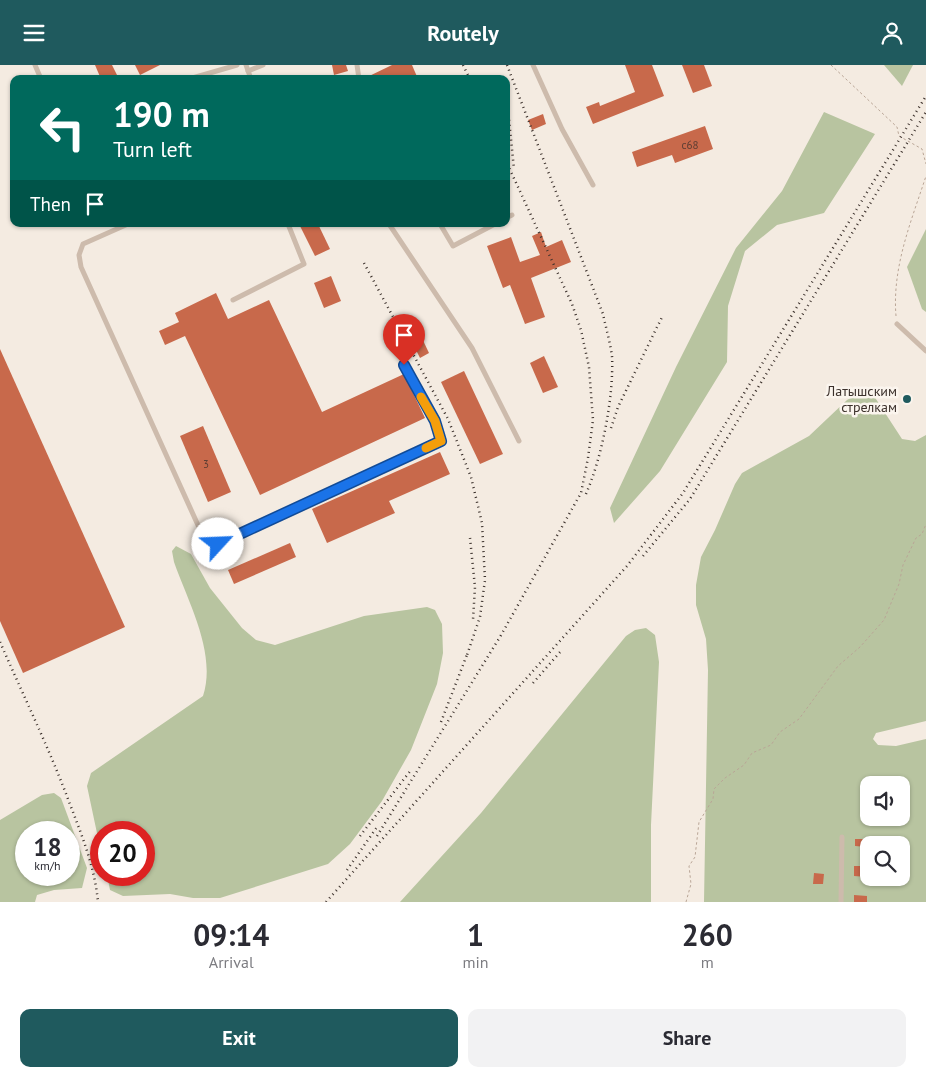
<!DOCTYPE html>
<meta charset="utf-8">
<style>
:root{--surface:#fff;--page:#f2f2f3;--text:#2b2b33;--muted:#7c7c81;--accent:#1f5a5e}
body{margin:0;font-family:"PT Sans",sans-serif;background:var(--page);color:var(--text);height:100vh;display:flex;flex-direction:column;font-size:19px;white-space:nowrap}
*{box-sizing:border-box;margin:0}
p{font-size:16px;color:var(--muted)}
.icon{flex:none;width:28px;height:28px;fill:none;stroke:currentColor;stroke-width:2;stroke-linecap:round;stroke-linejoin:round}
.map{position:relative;height:837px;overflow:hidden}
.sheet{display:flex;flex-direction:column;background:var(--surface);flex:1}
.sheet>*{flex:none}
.hud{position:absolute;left:10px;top:10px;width:500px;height:152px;border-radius:10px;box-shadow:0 1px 4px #0004;background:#00695c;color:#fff;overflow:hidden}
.fabs{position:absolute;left:860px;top:711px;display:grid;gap:10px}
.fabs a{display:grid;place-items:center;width:50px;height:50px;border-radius:10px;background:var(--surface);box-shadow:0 1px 4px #0004;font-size:25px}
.speed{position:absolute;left:15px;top:756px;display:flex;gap:10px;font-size:25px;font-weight:700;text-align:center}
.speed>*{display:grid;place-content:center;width:65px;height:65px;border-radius:50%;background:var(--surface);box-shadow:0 1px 4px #0004;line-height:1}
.speed small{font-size:12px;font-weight:400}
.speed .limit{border:8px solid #d22;background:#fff;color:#111}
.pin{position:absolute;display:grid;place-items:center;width:42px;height:42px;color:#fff;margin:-51px -21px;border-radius:50% 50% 50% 0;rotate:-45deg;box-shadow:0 0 5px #0007}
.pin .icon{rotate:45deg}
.me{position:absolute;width:55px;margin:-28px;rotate:65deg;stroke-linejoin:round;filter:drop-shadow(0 0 4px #0008)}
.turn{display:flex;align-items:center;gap:18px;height:105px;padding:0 20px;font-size:22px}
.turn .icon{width:65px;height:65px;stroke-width:2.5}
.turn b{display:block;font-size:35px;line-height:42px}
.then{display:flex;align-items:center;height:48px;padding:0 20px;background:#0003;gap:10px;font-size:19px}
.eta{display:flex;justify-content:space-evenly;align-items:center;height:85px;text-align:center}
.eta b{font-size:30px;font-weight:600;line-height:35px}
.button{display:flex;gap:10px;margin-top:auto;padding:10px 20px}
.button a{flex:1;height:58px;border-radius:10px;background:var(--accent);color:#fff;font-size:20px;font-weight:600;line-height:58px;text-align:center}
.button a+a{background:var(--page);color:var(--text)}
header{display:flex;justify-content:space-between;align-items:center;height:65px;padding:0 20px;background:var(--accent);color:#fff;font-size:22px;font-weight:600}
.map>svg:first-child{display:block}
.green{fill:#b8c4a0;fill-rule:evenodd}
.building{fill:#c8694b}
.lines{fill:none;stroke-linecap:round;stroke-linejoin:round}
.path{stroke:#b9a596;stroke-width:1;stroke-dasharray:2.5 2.5;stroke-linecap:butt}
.lane{stroke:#cdbbac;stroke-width:5}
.rail{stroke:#3b302b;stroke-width:2.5;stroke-dasharray:1 4;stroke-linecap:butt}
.route-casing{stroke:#114b97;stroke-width:12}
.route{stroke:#1a73e8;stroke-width:9}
.slow{stroke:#f59e0b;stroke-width:9}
.poi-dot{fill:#1f5a5e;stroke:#fbf5ee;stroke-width:2}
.labels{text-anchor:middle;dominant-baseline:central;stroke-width:5;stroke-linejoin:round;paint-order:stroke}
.number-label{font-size:11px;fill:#5e3e33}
.poi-label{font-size:14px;fill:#3b302b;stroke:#fbf5ee;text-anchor:end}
</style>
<header><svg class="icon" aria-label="menu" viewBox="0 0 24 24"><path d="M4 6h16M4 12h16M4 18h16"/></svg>Routely<svg class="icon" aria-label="person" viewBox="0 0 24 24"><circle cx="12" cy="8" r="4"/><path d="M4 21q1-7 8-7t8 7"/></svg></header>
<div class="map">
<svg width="926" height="837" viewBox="0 0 926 837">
<rect width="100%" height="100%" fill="#f4ebe1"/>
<g class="green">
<path d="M884 0H913L902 21Z"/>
<path d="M824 47 875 69 824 148 777 160 745 186 728 241 727 297 660 406 614 458 610 443 676 302 736 183 782 126Z"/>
<path d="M926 164V247L922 244 907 202Z"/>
<path d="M862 327 874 331 902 374 915 376 926 370V656L876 668 873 674 878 680 896 681 926 674V837H704L708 605 706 574 696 540V520L701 492 715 465 735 419 742 408 809 371 847 335ZM869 720H901V752H869ZM869 780H901V812H869Z"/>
<path d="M176 481 191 489 210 523 242 563 256 575 275 580 364 551 427 542 435 545 442 559 443 588 437 619 411 685 382 736 350 779 328 799 220 833H193L170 829 123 831 110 825 107 810H144V768H101V787L87 721 91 708 203 631C217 588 188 537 174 497L172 486Z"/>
<path d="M646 563 655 570 659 597 651 760V837H400L481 748 626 571 635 565Z"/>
<path d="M54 728 61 733 87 803 82 823 54 825 37 830 35 837H0V755L42 730ZM26 768H69V810H26Z"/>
</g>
<g class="building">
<path d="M95 0H112L119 14H101Z"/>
<path d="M135 0H160L140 10Z"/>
<path d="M332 0H346L348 6 334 10Z"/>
<path d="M392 0H412L418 14H363Z"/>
<path d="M625 0H652L664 31 593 59 586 42 599 37 600 41 635 27Z"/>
<path d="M682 0H704L712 21 693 28Z"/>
<path d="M543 49 546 59 532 65 528 55Z"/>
<path d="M705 61 713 84 675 98 672 90 637 102 632 87Z"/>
<path d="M299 159H318L330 184 315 191Z"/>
<path d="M541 167 546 182 562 175 571 197 531 213 545 252 525 259 510 220 503 223 487 181 511 172 520 197 540 190 532 171Z"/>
<path d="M331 211 341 236 324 243 314 218Z"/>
<path d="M216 228 228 254 269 235 322 347 404 309 425 353 260 430 185 271 165 280 159 266 179 257 175 248Z"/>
<path d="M419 267 429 288 420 293 409 271Z"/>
<path d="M0 284 125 562 23 608 0 556Z"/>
<path d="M544 291 558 322 543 328 530 298Z"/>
<path d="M464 306 503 389 480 399 441 317Z"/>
<path d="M203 361 231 427 208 437 180 371Z"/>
<path d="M440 387 450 409 389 436 395 448 327 478 312 444Z"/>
<path d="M290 478 296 492 234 519 228 505Z"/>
<path d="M855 774H867V782L855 781Z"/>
<path d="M854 801H868L867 812 854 811Z"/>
<path d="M814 808 824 809 823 819H813Z"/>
<path d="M854 830 867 831V837H854Z"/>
</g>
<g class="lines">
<g class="path">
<path d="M831 0 897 62 899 71 922 84 926 99"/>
<path d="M896 251C892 202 911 157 926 111"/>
<path d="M686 837 691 819 689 801 695 792 699 757 713 734 714 724 725 713 744 700 752 688 771 680 780 667 799 654 838 601 860 582 884 555 899 519 903 500 916 473 922 469 926 459"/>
</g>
<g class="lane">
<path d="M35 0 41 14"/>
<path d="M246 0 251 14"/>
<path d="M357 0 359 14"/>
<path d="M533 0 562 64 593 120"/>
<path d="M248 6 263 0"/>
<path d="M189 14 237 0"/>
<path d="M506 153 512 150"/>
<path d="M128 159 83 179 79 190 81 202 202 469 218 479 441 376 435 356 404 300"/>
<path d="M389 159 472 283 519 376"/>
<path d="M440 159 453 181 495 159"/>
<path d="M233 235 304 199 288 159"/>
<path d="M897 259 926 286"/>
<path d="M841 837 842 772"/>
</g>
<g class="rail">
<path d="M463 0 470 14"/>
<path d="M507 0 603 249C606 263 610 277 612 291 614 331 602 394 585 431"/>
<path d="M506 25 514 104"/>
<path d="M364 198 448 354 471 412 482 458 485 515 480 552 466 593"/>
<path d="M611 363 618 342 663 250"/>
<path d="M470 473 475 522 473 555"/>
<path d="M643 491 690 434 926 47"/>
<path d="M0 577C24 632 50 685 71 742 83 773 95 804 98 837"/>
<path d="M533 618 561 586"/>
<path d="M441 657 468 587"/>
<path d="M360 771 411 705"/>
<path d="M377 771 500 572 581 428 588 393 593 355 589 302 581 265 572 239 506 96"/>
<path d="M347 805 377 762"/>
<path d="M326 837 627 501 683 428 926 31"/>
</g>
</g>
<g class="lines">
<g class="route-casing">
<path id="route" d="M218 479 441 376 435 356 404 300"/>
</g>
<use href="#route" class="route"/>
<path class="slow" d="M421 332 435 356 441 376 426 383"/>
</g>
<circle class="poi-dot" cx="907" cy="334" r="5"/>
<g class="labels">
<g class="number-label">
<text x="690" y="80">с68</text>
<text x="206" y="399">3</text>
</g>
<g class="poi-label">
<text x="897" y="326">Латышским<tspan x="897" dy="16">стрелкам</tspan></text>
</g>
</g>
</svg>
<div class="fabs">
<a><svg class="icon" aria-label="sound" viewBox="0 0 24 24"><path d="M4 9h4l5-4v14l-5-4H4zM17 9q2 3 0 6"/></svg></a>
<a><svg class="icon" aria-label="search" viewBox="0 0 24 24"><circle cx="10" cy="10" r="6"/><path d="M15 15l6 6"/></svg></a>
</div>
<div class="speed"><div>18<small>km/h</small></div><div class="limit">20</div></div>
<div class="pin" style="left:404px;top:300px;background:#d93025"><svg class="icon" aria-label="arrive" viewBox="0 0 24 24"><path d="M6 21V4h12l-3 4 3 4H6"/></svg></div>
<svg class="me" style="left:218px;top:479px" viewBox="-20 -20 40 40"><circle r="19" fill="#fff"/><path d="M0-13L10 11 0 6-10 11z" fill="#1a73e8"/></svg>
<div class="hud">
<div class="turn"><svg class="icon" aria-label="left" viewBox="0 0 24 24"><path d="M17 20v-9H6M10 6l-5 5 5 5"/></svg><div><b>190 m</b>Turn left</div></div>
<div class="then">Then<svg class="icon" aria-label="arrive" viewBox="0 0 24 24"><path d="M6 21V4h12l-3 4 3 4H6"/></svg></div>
</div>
</div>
<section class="sheet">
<div class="eta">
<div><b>09:14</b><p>Arrival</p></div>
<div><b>1</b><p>min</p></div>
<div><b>260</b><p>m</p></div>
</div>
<div class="button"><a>Exit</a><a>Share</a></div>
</section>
